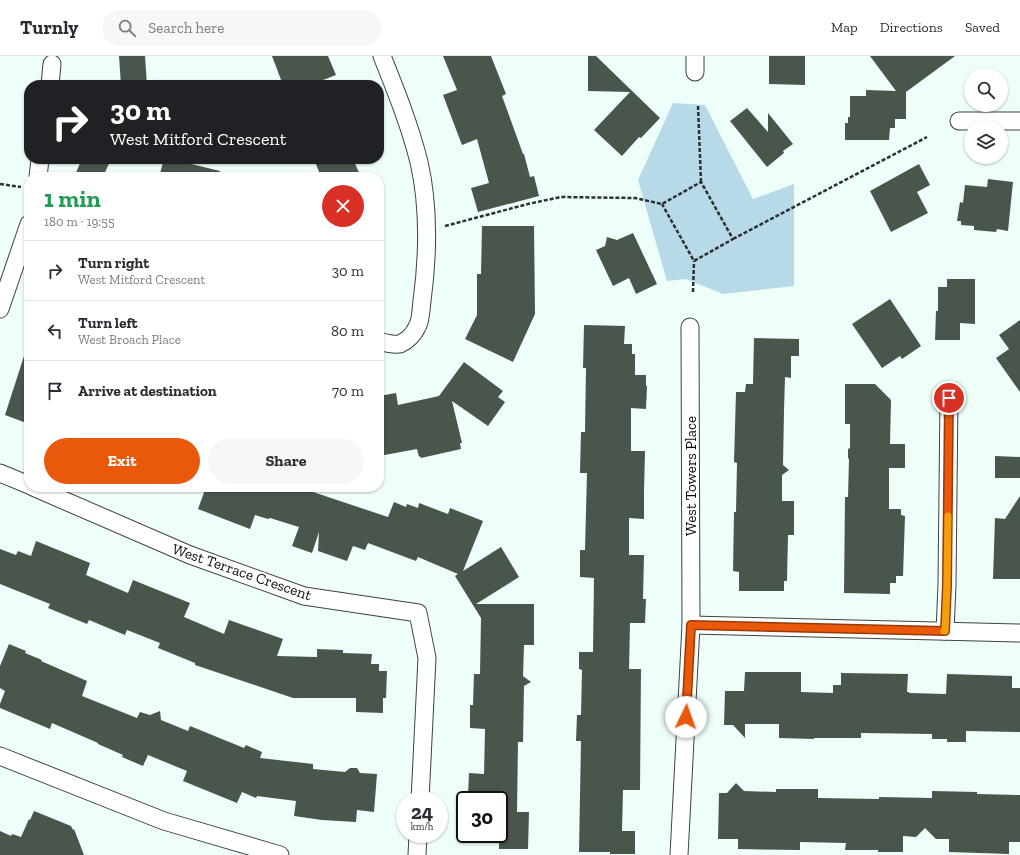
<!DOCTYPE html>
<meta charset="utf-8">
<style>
:root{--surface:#fff;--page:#f7f7f7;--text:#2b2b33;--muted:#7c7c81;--line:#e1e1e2;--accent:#ea580c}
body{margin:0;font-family:"Zilla Slab",serif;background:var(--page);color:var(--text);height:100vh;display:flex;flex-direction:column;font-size:15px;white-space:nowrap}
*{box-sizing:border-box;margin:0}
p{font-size:13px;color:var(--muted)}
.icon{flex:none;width:22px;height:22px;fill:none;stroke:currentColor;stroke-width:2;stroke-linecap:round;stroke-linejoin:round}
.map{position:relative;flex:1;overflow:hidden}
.details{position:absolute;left:24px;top:116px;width:360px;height:320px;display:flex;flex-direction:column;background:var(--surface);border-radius:16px;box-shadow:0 1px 3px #0004}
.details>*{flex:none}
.hud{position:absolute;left:24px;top:24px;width:360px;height:84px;border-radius:16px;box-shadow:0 1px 3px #0004;background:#202124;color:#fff;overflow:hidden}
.tools{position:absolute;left:964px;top:12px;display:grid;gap:8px}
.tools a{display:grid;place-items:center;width:44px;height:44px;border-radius:50%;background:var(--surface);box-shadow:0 1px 3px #0004;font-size:20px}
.speed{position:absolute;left:396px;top:735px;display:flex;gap:8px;font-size:20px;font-weight:700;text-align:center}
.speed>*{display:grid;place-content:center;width:52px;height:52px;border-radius:50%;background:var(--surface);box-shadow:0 1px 3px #0004;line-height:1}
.speed small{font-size:10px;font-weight:400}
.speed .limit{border:2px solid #111;border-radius:6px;background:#fff;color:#111}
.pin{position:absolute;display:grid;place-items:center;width:34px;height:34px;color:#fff;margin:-17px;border:2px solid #fff;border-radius:50%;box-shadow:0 1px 4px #0007}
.me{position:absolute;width:44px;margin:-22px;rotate:3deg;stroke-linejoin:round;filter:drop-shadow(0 0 3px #0008)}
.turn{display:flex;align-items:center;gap:14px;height:84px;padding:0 20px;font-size:18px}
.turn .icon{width:52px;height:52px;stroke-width:2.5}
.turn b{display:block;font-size:28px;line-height:34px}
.round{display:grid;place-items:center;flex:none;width:42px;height:42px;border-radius:21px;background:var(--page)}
.headline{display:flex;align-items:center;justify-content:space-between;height:68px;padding:0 20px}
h1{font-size:24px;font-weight:700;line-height:30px;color:#1e9e55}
.action{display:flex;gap:8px;margin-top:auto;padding:8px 20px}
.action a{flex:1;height:46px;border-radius:24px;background:var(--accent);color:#fff;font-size:16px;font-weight:700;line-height:46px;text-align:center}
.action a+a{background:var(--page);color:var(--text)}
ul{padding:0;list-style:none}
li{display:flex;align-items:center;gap:12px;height:60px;padding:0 20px;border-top:1px solid var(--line)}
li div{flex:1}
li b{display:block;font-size:15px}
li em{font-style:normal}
header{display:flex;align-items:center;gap:24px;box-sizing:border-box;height:56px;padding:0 20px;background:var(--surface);border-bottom:1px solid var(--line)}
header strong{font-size:19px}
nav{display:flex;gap:22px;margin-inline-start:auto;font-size:14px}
.search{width:280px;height:36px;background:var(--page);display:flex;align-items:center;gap:10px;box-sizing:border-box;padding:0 14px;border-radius:22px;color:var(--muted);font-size:15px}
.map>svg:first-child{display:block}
.green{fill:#b8d9e8}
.building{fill:#4a554c}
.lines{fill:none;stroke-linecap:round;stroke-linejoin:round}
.street-casing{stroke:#404040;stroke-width:19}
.path{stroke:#2f2f2f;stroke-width:2.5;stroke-dasharray:4 2;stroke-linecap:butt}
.street{stroke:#fff;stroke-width:17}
.route-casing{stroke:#983908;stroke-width:10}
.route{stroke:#ea580c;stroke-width:7}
.slow{stroke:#f59e0b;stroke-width:7}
.labels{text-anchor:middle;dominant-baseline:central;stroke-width:4;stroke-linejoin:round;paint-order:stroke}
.street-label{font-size:15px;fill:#0d0d0d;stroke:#fff}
</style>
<header>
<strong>Turnly</strong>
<div class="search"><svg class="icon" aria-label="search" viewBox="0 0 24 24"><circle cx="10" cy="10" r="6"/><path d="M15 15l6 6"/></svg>Search here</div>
<nav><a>Map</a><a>Directions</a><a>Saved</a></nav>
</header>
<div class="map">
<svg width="1020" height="799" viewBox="0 0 1020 799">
<rect width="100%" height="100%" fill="#edfff8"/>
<path class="green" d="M673 47 705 49 753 143 794 128V230L723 238 686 223 667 225 638 124Z"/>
<g class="building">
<path d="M119 0H145L147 29H121Z"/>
<path d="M272 0H328L336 19 310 29H283Z"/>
<path d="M443 0H491L506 38 502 40 523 98H524L530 121 534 120 539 140 478 156 471 132 489 127 477 83 462 89 443 39 457 34Z"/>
<path d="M588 0H596L660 62 641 82 639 81 622 100 594 74 630 36 588 35Z"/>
<path d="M769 0H805V29L769 28Z"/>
<path d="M870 0H955L906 36V63H895V72H890L889 84H845V67H848V61H850V40H866V34L896 35Z"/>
<path d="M747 52 768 76V57L793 88 783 95 784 97 767 111 730 65Z"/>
<path d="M82 103H111L103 121H74Z"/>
<path d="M164 103H182L183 106 220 115 219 121H159Z"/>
<path d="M314 103H353L361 121H321Z"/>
<path d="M919 108 930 129 917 136 928 157 891 176 870 135Z"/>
<path d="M988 123 1013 126 1008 175 997 173 996 176 974 174V170L961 169V165H957L960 146 963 147 965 129 987 131Z"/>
<path d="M482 170H534L535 258 513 306 465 283 477 259V218H481Z"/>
<path d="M633 177 657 228 636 238 629 222 613 230 596 194 605 190 607 181 617 184Z"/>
<path d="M947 223H975V268L960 267V284H935L936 255H938V231H947Z"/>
<path d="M890 243 921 290 902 303 900 300 882 312 852 268Z"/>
<path d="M1020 264V336L996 302 1009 293 999 279Z"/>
<path d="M584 269 625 270 624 288H632V298H635V319H646V330H647L646 353 631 352V395H645L644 435V463L629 462V499H644L643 543H646L645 567H630L629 613H641L640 734H623L622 775H635V798H610V796H579L581 685H576L577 659H581L582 614 579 613V596H593L594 522 580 521V494H585L587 417H580L581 376H585L586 312H583Z"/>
<path d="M754 282 799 283V300H791V322L785 321 784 355 783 409 789 414 782 419V445H794V479H788L787 525H784V535H739V516L733 515 734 456H736L737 407 734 406 736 336H745L746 328H753Z"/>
<path d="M25 297 29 298V368L5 359Z"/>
<path d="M464 306 503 335 498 341 505 346 488 370 452 345 462 387H460L461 393 421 402 420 400 419 401 417 393 379 400V340L396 337 398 349 439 340Z"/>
<path d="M845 328H875L891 344 890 388H905V412H889V453H901V459L905 460 903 520H896V527H890V538L844 537 845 441H848L849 403 848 402V393L850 392V368H845Z"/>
<path d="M995 400 1020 401V422H995Z"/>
<path d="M206 431H298L388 461 394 446 406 451 407 448 418 452 419 447 448 458 450 452 483 465 463 515 501 491 519 521 476 548H534V589H524L523 620 531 626 524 630 523 686H518L517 756H529L528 793H499V741L468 740 469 717 484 718 485 673 470 672V649H473L474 618H480L481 562 455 520 458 518 418 501 416 505 368 487 365 494 353 490 347 505 318 495 319 476 312 497 292 490 299 471 270 462 268 463 255 459 250 473 198 453Z"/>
<path d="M1020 440V523H993L995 462 1005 463Z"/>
<path d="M36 485 90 507 86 519 128 537 133 524 190 547 184 561 224 578 229 564 283 583 277 600 317 601V593L343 594V597L372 598 371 608H379V615H387L386 642H383V657L356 656V642H293L195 609V607L158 592 160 587 127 574 125 579 89 564 87 568 48 552 50 548 0 528V493L16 499 18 495 31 500Z"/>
<path d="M9 588 26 595 25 597 42 604 41 605 87 625 82 640 137 662 140 656 150 659 160 655 161 664 188 675 190 670 244 692 246 689 262 696 260 702 313 708V713L345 716 350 712H357L360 717 377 718 374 756 357 754 356 766 322 764 294 760 296 745 257 740 256 742 242 736 237 747 183 725 187 715 148 699 143 710 122 701 123 699 98 688V687L52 667 50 673 0 652V648L5 635 0 632V610Z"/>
<path d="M745 616H801V636L833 637V629H841V617L908 618 907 636H909V637L946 638 947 618 1012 620V632H1020V676L966 675V686H947V683H932V678L861 677V682H814V683L779 682V668H745V682L733 669H724L725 635H744Z"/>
<path d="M736 727 744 735 776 736V733H818V742L879 743V741L932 742V735L977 736V738L1020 739V786H1009V798L949 796V783H936L925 772 916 781 903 780V796H878V794H845L846 787 800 786V794L738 793V783H718L719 737H727Z"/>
<path d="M34 755 71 770 73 774 74 773 84 799H0V775L11 780 12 778 21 781 29 763 30 764Z"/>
</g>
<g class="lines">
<g class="street-casing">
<g id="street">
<path d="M695 16V0"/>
<path d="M50 29 52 8"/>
<path d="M959 65H1020"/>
<path d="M38 121 40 103"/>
<path d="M0 253 29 168"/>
<path d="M379 285C384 287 395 289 400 288 407 285 414 278 417 271 421 265 421 252 422 245 428 200 429 150 419 106 410 70 396 35 382 0"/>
<path d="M0 417 29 429"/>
<path d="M33 431 190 499 304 540 418 557 427 602 420 744"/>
<path d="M691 569 1020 577"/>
<path d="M945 575 947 529 949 341"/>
<path d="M0 700 164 765 280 799"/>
<path d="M417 799 418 778"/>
<path d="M679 799 691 569 690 271"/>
</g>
</g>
<g class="path">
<path d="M698 50 701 126"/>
<path d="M0 128 21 131"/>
<path d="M445 170 528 148 561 141 635 142 662 148 701 126 733 183 694 205 662 148"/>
<path d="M733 183 927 81"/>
<path d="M693 236 694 205"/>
</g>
<use href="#street" class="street"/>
</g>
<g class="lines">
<g class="route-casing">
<path id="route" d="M686 661 691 569 945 575 947 529 949 342"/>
</g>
<use href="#route" class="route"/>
<path class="slow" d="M944 575H945L947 529 948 460"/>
</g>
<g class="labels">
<g class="street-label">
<text transform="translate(691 420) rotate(-90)">West Towers Place</text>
<text transform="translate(242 516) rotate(19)">West Terrace Crescent</text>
</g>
</g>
</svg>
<div class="tools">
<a><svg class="icon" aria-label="search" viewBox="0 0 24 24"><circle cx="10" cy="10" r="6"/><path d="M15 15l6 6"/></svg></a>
<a><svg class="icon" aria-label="layers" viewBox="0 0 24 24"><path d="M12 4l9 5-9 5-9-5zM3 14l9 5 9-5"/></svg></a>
</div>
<div class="speed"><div>24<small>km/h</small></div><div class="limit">30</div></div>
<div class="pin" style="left:949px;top:342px;background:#d93025"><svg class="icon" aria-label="arrive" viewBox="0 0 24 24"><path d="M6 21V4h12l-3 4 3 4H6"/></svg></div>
<svg class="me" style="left:686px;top:661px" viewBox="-20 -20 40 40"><circle r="19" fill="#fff"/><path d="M0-13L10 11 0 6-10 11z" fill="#ea580c"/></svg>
<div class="hud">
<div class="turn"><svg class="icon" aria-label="right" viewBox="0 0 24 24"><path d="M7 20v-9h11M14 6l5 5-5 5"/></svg><div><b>30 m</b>West Mitford Crescent</div></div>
</div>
<section class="details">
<div class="headline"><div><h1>1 min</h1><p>180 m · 19:55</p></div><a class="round" style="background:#d93025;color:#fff"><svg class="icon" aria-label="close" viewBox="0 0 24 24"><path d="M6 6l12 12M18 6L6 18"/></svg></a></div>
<ul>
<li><svg class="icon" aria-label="right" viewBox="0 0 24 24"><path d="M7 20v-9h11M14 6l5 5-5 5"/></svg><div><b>Turn right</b><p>West Mitford Crescent</p></div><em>30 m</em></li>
<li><svg class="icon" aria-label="left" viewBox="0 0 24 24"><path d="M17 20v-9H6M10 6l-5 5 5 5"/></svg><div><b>Turn left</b><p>West Broach Place</p></div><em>80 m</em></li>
<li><svg class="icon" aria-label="arrive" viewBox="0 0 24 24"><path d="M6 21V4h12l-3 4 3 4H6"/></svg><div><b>Arrive at destination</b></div><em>70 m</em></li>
</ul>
<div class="action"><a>Exit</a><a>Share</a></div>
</section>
</div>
